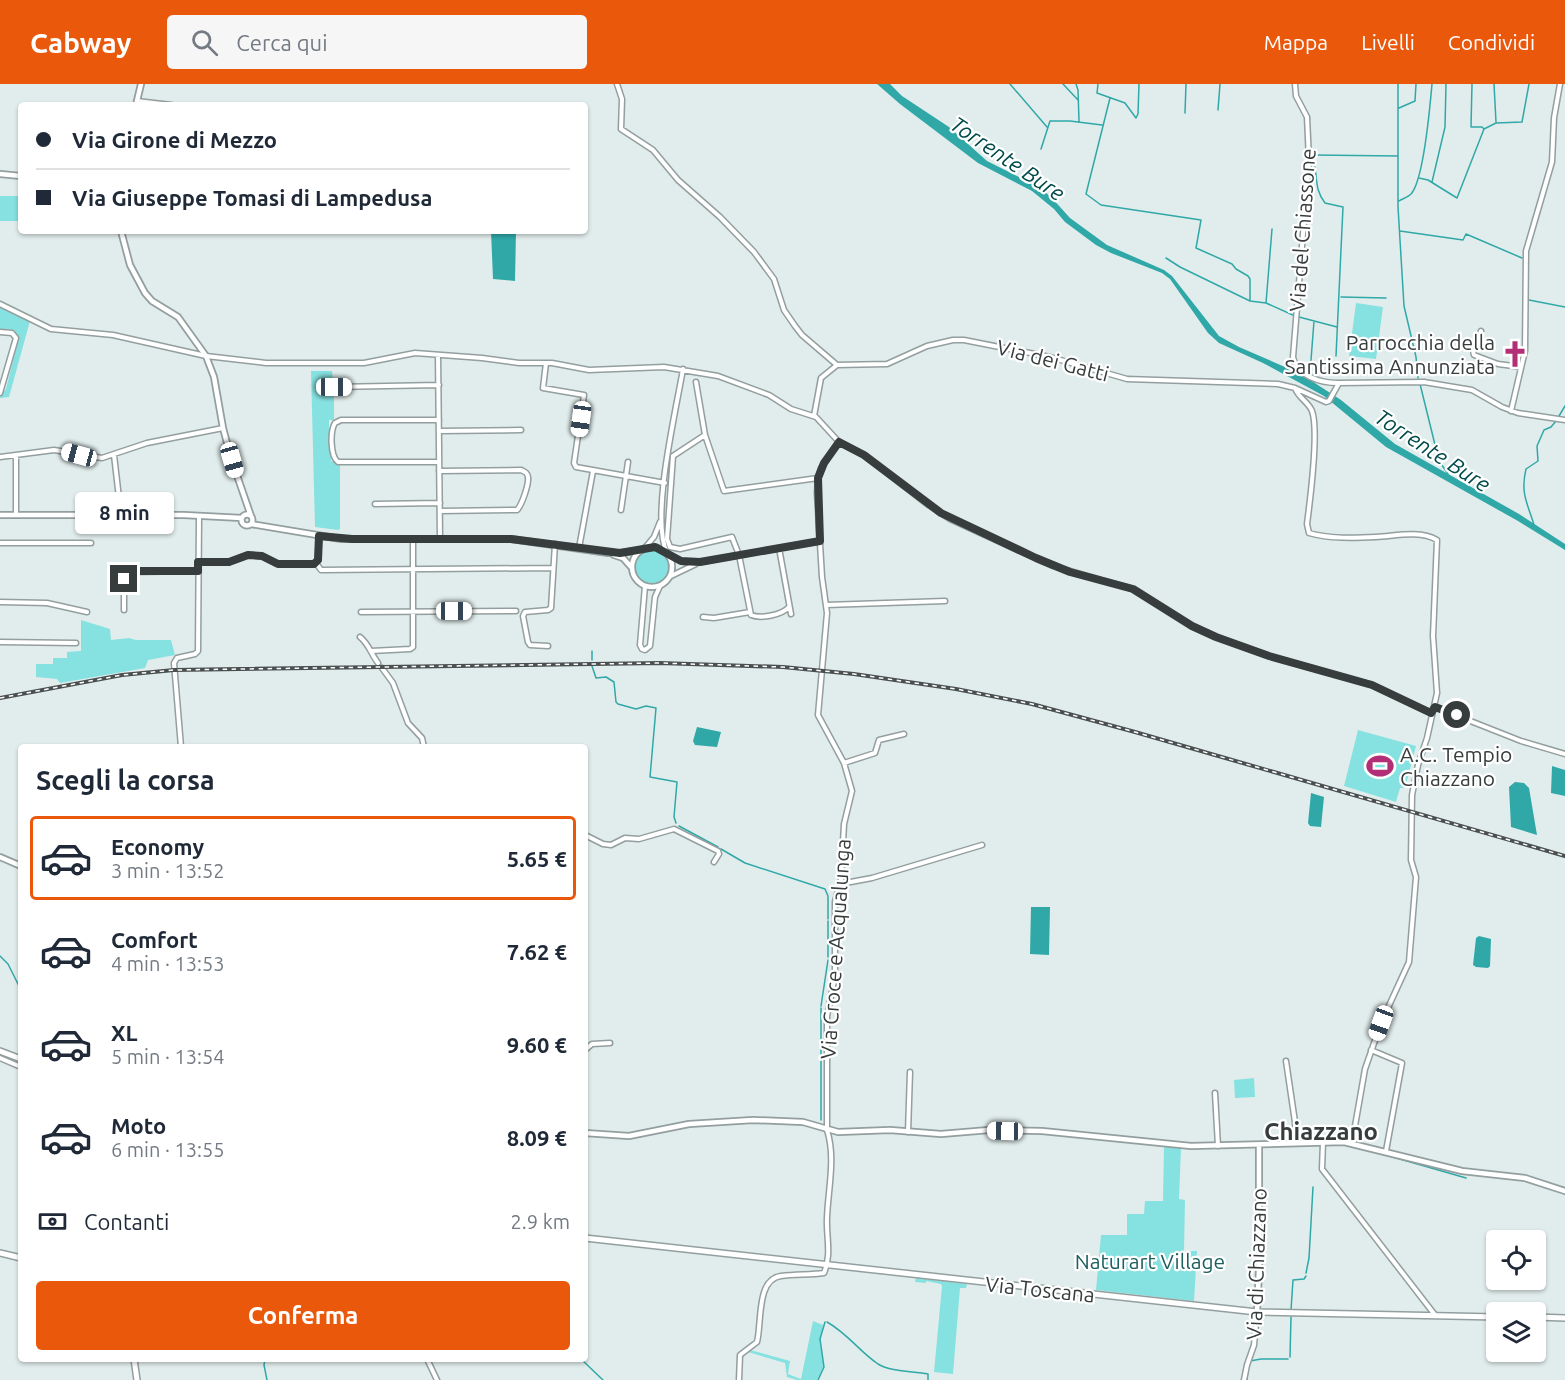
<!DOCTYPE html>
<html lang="it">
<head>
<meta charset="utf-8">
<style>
	body { margin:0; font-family:Ubuntu,sans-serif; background:#f6f6f7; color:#1f2937; height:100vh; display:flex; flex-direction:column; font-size:22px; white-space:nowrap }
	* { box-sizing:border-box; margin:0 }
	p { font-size:20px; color:#747a83 }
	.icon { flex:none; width:33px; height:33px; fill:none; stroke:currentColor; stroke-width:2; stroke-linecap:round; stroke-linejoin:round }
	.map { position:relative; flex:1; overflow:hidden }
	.panel { position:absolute; left:18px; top:660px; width:570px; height:618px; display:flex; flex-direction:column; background:#fff; border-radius:6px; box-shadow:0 2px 4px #0004 }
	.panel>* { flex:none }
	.guide { position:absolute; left:18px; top:18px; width:570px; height:132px; border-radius:6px; box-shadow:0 2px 4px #0004; display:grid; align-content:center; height:132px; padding:0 18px; background:#fff }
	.buttons { position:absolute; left:1486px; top:1146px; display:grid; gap:12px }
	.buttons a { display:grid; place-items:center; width:60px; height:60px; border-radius:6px; background:#fff; box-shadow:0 2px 4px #0004; font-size:30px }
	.end { position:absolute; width:27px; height:27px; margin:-14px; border:8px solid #373c3c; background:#fff; box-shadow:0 0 0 3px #fff }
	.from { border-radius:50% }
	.bubble { position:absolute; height:42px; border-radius:6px; background:#fff; box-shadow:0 2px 4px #0004; font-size:20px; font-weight:700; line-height:42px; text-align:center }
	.car { position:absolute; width:18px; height:36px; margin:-18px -9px; border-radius:8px; box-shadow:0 0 4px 2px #0007; background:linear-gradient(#fff 24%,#345 0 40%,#fff 0 76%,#345 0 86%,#fff 0) }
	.guide b { display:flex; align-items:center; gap:21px; height:57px; font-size:22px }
	.guide b+b { border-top:2px solid #e0e1e3 }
	.guide i { width:15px; height:15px; background:#1f2937 }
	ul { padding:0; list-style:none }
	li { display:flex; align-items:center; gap:18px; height:84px; margin:0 12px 9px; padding:0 6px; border:3px solid transparent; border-radius:6px }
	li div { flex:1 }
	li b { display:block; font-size:22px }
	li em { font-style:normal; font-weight:700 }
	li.active { border-color:#ea580c }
	li>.icon { width:54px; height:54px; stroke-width:1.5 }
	h2 { padding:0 18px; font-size:27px; line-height:72px }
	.pay { display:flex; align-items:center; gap:15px; height:66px; padding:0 18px; font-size:22px }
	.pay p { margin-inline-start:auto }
	.primary-button { display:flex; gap:12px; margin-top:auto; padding:12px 18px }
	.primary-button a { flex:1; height:69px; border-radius:6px; background:#ea580c; color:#fff; font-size:24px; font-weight:700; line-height:69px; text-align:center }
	header { display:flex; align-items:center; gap:36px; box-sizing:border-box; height:84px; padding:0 30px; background:#ea580c; color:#fff }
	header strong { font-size:28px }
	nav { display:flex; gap:33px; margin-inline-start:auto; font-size:21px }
	.search { width:420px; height:54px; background:#f6f6f7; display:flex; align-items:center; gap:15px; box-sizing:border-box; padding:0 21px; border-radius:6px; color:#747a83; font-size:22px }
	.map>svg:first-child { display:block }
</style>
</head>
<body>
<header>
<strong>Cabway</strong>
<div class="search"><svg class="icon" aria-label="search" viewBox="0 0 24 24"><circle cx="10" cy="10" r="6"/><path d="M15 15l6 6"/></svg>Cerca qui</div>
<nav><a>Mappa</a><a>Livelli</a><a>Condividi</a></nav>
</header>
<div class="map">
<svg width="1565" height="1296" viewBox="0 0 1565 1296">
	<rect width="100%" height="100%" fill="#e1edec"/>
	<path fill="#86e1e1" d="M0 112H21V137H0Z
		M1356 219 1383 223 1376 275 1349 272Z
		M0 222 30 237 9 313 0 314V312L6 305 19 253 14 246 0 245Z
		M311 287H332L333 297 328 303 334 308V336H329V345H331V377L340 381V445L338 446 315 443Z
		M635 483a17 17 0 1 1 34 0a17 17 0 1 1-34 0Z
		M81 536 110 545 111 556 129 554 136 556H171L175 571 148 576 145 584 60 599 57 595 36 593V580H53V574H67V568L81 567Z
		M1358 646 1416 662 1405 704H1400L1396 718 1344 702Z
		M1254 994 1255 1013 1235 1014 1234 996Z
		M1164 1062 1181 1064 1179 1115 1185 1116 1184 1167H1197L1194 1217 1096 1206 1101 1151H1127V1130H1144L1145 1117H1163Z
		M916 1194 967 1200 966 1204H960L953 1290 934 1288 942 1202 941 1200 926 1197V1199L915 1198Z
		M813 1237 823 1241 820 1258 824 1282 817 1296H797L787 1293 785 1279 748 1268 742 1273 740 1296 742 1274 750 1266 790 1277 788 1290 801 1295Z"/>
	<path fill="#30a8a8" d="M877 0H890L902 12 949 43 987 77 1039 103 1051 113 1070 134 1107 161 1164 186 1172 192 1219 252 1239 263 1301 290 1341 316 1395 360 1519 430 1565 460V466L1518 437 1386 363 1324 312 1263 279 1219 259 1208 249 1170 195 1162 189 1111 169 1096 161 1065 138 1054 125 1032 107 978 79 900 20Z
		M491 147H516L515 197 493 195Z
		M697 643 721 648 717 663 695 661 693 657Z
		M1552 682 1565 686V712L1551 709Z
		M1515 698 1524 699 1529 704 1537 751 1511 743 1509 703Z
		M1311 709 1324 713 1321 743 1310 742 1308 739Z
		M1031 823H1050L1049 871 1030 870Z
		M1479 852 1491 855 1490 882 1488 884 1476 883 1473 881 1476 854Z"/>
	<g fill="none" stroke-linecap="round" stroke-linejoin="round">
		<path stroke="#30a8a8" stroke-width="1.5" d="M1010 0 1047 43
			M1063 0 1078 16
			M1076 0 1078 6 1079 37
			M1098 0 1097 9 1125 19 1136 34 1138 30 1139 0
			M1398 0V123L1404 222 1416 273 1418 294
			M1472 0 1471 43H1482L1484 45
			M1494 0 1496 38
			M1110 14 1086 110 1101 121 1201 136 1196 164 1232 180 1236 185 1248 192 1250 195V216
			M1399 24 1415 17 1416 0
			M1218 26 1220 0
			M1185 29 1186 0
			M1041 65 1050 37H1070L1102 41
			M1313 71 1398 72
			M1315 83C1317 97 1316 108 1325 119L1343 123 1336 272
			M1419 94 1428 96 1457 114 1484 45 1496 39 1522 38 1529 0
			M1432 98 1445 43 1446 0
			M1399 117C1402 115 1408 113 1411 110 1424 96 1430 22 1432 0
			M1400 147 1463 156 1466 150 1522 174
			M1166 174 1180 183 1250 217 1266 219 1295 232
			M1341 213 1386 214
			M1529 216 1565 223
			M1266 219 1272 145
			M1299 233 1337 243
			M1310 289 1314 237
			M1420 300 1439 377 1448 390
			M1559 332 1565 322
			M1534 441C1528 420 1520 410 1526 385L1538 377 1537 362 1544 346 1551 343 1556 337
			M592 567V576
			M592 582 596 594 606 593 614 598 616 618 618 620 636 625 646 622 656 624 650 693 677 698 674 733 676 739
			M679 742 718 763
			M721 765 745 779 825 805 828 812V835
			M0 872 8 880 21 906
			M828 873V837
			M821 922 828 876
			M821 924V1036
			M1379 1069 1466 1094
			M1306 1189 1309 1174 1313 1103
			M1291 1226 1293 1196 1304 1195 1306 1192
			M827 1238C847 1249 860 1268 878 1280 891 1288 912 1287 928 1290V1296
			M1290 1273 1291 1233
			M265 1275 264 1281 267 1296
			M581 1275 603 1296
			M1250 1277 1261 1275H1288
			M818 1296 824 1283 820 1255 825 1238
			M1247 1296 1248 1284"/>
		<defs>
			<path id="street" d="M617 0 622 15 621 45 653 66 678 96 720 133 754 168 774 195 784 226 795 242 802 251 837 281
				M1295 0 1296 12 1307 33 1309 76 1293 273C1296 292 1321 299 1338 299
				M137 17 171 21
				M0 220 51 245 113 251 206 272 266 279H364L415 269 482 274 519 279H552L589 286 664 283 718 292 769 311 791 325 816 333 839 358 864 371 927 420 950 435 1053 482 1133 505 1192 542 1216 553 1269 572 1372 601 1431 629
				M1481 247 1473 267 1474 271 1498 280 1521 283
				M0 248 12 249 16 254 0 309
				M438 271 440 455
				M546 279 543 304 584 311 574 379 576 383 665 399
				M696 298 705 351 724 407 818 394
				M334 303 439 301
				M1295 304C1298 314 1308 317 1312 327 1319 346 1310 417 1307 440L1309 449C1329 455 1355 454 1376 453 1396 452 1419 446 1437 456L1433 552 1437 609 1427 654 1418 681 1412 711 1411 776 1416 793 1409 878 1381 939 1365 985 1352 1059
				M1511 327 1525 267 1526 167 1552 78 1554 34 1560 0
				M814 332 821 294 837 281 887 280 927 262 953 256H964L1050 273 1127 295 1278 300 1295 304 1326 318 1329 317 1339 299 1424 298 1472 306 1502 323 1518 329 1565 336
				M439 336H341L335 339C330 347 330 372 338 378H439
				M439 347 521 346
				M114 371 121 431
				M673 372 667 455 670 463 680 465 732 453 739 471 751 531C761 535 782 531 789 523
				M673 372 705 351
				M0 373 54 366 102 374 147 359 223 344
				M439 387 521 386C525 388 527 388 528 393 529 400 522 421 517 426L440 427
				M375 420 440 419
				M621 426 628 378
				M16 431V371
				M0 459H91
				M579 464 593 387
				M779 464 791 530
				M644 465 654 453 660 438
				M667 469C650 434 676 327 683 285
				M669 472 684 478H700L820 457
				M198 478H229L247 471 262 472 278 480H314L318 476 319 452
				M316 479 321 486 553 484
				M671 492 696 480
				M645 502 640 561 642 565 645 566 650 562 655 513 660 502
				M0 518 47 519 87 528
				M826 521 945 517
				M124 526V495L129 488 198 487
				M361 528 516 527
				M703 533 714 534 750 528
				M360 553C369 560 371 570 378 579
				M0 558 76 559
				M548 562 530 561 528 558 523 532 525 528 548 526 551 524 555 460
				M371 567 410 565 413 563V455
				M382 584 393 599 408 639 422 654 424 663
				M1435 623 1521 657 1565 670
				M181 663 174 579 177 574 195 570 198 567 199 432
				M844 679 875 669 879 656 904 650
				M585 751 603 760 611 761 625 754 639 755 674 745 718 767 719 770 714 778
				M840 800 872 794 982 761
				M585 966 592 960 610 959
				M1371 966 1402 979 1386 1067
				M0 974 21 983
				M1286 977 1295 1038 1296 1059
				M1215 1009 1218 1062
				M908 1048 910 988
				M1323 1058 1322 1085 1435 1231
				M427 1275 437 1296
				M739 1296 740 1271 757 1258C762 1239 756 1195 781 1192 796 1190 810 1191 824 1189 832 1170 826 1153 827 1134 828 1105 836 1074 827 1046V932L835 892V818L841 795 844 740 852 707 844 679 818 631 827 529 822 493 817 409 818 394 821 384 839 358
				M1244 1296 1247 1281 1254 1261 1257 1228"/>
			<path id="secondary" d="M136 21 141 0
				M0 90 21 92
				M121 147 130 181 145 209 152 217 178 233 206 272 214 293 223 344 231 374 251 432
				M241.5 436a5.5 5.5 0 1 1 11 0a5.5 5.5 0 1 1-11 0Z
				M0 431H184L242 434
				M251 440 341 455H511L608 469H620L642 466
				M632 483a20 20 0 1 1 40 0a20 20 0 1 1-40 0Z
				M614 471 623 474 632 484
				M0 773 21 782
				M585 1049 629 1052 689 1040 753 1036 803 1038 838 1048 890 1046 941 1050 989 1046 1042 1047 1191 1062 1344 1058 1462 1087 1525 1094 1565 1107
				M1257 1228 1259 1186V1062"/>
			<path id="primary" d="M0 967 21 975
				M585 1154 1257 1228 1497 1233
				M0 1169 21 1174
				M1536 1233 1565 1234
				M134 1275 137 1296"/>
		</defs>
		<use href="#street" stroke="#939f9e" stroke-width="7"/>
		<use href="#secondary" stroke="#939f9e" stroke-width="8"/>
		<use href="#primary" stroke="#939f9e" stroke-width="8"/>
		<use href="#street" stroke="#fff" stroke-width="4"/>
		<use href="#secondary" stroke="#fff" stroke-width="4.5"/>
		<use href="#primary" stroke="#fff" stroke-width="5"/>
		<defs>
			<path id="rail" d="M0 614 122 591 174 586 660 579 783 583 854 590 956 605 1032 620 1135 648 1565 772"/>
		</defs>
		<use href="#rail" stroke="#4a4f4f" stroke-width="4"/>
		<use href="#rail" stroke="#fff" stroke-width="1.5" stroke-dasharray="4.5" stroke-linecap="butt"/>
	</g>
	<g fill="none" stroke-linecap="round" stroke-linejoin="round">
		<path stroke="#373c3c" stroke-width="8" d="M124 495 128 489 133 487H198V478H229L248 471 262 472 278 480H314L318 476 319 452 352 455H511L620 469 655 463 681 477 700 478 820 457 818 394 824 379 839 358 864 371 941 429 1036 474 1070 488 1133 505 1192 542 1216 553 1269 572 1372 601 1431 629 1435 623 1457 631"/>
	</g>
	<defs>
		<symbol id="church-bare" viewBox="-9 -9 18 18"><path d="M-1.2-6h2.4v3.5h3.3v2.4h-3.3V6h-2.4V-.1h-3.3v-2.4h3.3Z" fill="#b22e76" stroke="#fff" stroke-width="2.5" paint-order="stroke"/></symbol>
		<symbol id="stadium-bare" viewBox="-9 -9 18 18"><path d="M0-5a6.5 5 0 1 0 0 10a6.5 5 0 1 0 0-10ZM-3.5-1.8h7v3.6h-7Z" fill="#b22e76" stroke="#fff" stroke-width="2.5" paint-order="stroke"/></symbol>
	</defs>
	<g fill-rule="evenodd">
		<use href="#church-bare" x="1496" y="251" width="38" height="38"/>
		<use href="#stadium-bare" x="1361" y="663" width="38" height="38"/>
	</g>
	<g text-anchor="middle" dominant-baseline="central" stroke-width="4.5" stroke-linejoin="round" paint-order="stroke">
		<g font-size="21" fill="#373c3c" stroke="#fff">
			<text transform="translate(1302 146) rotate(-86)">Via del Chiassone</text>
			<text transform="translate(1053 276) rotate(14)">Via dei Gatti</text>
			<text transform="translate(835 865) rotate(-86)">Via Croce e Acqualunga</text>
			<text transform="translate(1256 1180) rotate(-88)">Via di Chiazzano</text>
			<text transform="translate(1040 1205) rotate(6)">Via Toscana</text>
		</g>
		<g font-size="21" fill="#373c3c" stroke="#fff" text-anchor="end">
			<text x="1495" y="258">Parrocchia della<tspan x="1495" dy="24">Santissima Annunziata</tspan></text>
			<text x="1400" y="670" text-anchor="start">A.C. Tempio<tspan x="1400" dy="24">Chiazzano</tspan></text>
		</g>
		<g font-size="21" fill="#1f5e5e" stroke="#fff">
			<text x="1150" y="1177">Naturart Village</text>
		</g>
		<g font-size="22" font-style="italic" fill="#014a4a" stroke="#fff">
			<text transform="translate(1008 74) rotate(34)">Torrente Bure</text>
			<text transform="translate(1433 366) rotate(33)">Torrente Bure</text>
		</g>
		<g font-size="24" font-weight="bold" fill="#373c3c" stroke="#fff">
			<text x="1321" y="1047">Chiazzano</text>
		</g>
	</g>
</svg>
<div class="buttons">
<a><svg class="icon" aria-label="locate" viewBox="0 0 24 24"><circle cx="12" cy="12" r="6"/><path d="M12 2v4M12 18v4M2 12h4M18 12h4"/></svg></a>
<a><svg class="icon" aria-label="layers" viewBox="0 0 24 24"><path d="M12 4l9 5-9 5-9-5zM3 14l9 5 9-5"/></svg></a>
</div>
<i class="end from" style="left:1457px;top:631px"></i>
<i class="end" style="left:124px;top:495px"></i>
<div class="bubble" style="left:75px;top:408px;width:99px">8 min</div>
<i class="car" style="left:334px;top:303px;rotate:90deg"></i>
<i class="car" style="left:581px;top:335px;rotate:188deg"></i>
<i class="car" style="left:79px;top:371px;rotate:285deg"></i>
<i class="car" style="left:232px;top:376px;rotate:164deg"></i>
<i class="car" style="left:454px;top:527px;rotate:90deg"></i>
<i class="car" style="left:1381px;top:939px;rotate:200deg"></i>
<i class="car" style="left:1005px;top:1047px;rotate:271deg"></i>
<div class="guide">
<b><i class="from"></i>Via Girone di Mezzo</b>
<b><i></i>Via Giuseppe Tomasi di Lampedusa</b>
</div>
<section class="panel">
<h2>Scegli la corsa</h2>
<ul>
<li class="active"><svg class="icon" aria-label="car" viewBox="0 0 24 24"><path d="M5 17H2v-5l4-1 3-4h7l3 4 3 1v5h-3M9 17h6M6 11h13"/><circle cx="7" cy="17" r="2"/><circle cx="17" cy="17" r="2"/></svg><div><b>Economy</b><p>3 min · 13:52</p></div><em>5.65 €</em></li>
<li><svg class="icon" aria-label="car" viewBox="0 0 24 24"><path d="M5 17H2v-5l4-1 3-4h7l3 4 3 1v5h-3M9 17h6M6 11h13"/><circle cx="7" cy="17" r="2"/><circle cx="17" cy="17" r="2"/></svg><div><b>Comfort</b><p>4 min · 13:53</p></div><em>7.62 €</em></li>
<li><svg class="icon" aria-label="car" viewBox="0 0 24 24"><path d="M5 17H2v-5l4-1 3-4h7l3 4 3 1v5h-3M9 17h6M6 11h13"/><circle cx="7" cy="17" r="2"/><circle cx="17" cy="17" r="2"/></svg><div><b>XL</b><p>5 min · 13:54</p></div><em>9.60 €</em></li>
<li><svg class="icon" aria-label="car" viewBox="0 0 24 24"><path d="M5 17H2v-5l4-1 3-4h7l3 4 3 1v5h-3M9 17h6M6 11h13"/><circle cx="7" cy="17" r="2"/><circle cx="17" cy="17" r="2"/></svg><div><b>Moto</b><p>6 min · 13:55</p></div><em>8.09 €</em></li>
</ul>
<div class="pay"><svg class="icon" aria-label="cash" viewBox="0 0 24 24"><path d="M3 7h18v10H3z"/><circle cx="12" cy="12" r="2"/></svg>Contanti<p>2.9 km</p></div>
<div class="primary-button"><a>Conferma</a></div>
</section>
</div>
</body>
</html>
